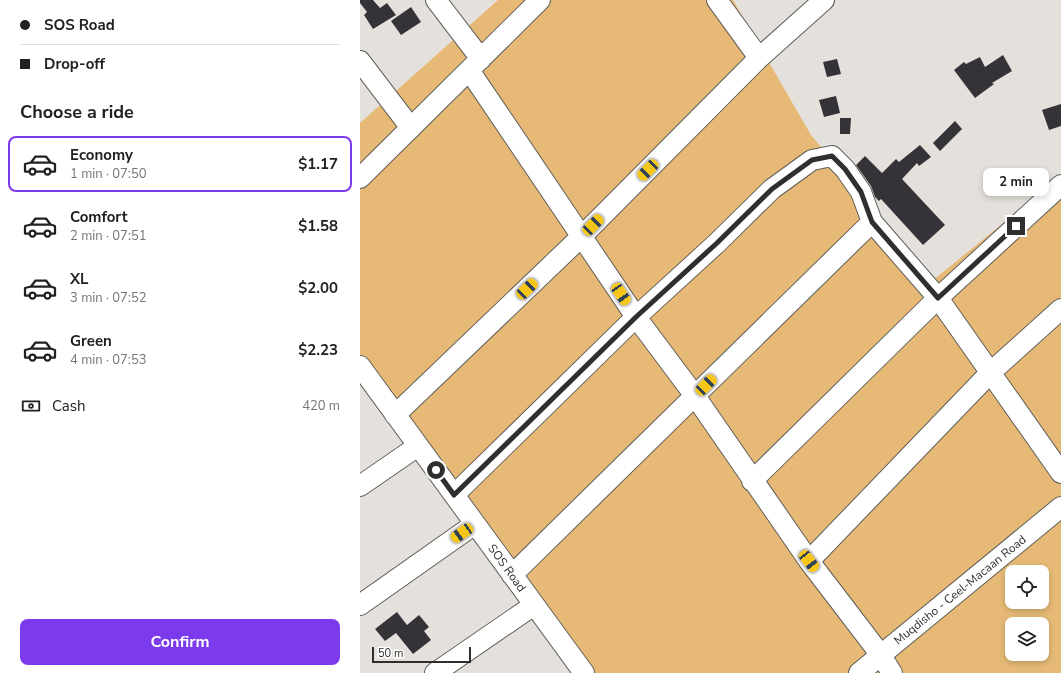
<!DOCTYPE html>
<html lang="en">
<head>
<meta charset="utf-8">
<style>
	body { margin:0; font-family:"Nunito Sans",sans-serif; background:#f6f6f6; color:#202124; height:100vh; display:flex; flex-direction:column; font-size:15px; white-space:nowrap }
	* { box-sizing:border-box; margin:0 }
	p { font-size:13px; color:#757577 }
	.icon { flex:none; width:22px; height:22px; fill:none; stroke:currentColor; stroke-width:2; stroke-linecap:round; stroke-linejoin:round }
	.map { position:relative; flex:1; overflow:hidden }
	.side { display:flex; flex-direction:column; background:#fff; width:360px }
	.side>* { flex:none }
	.banner { display:grid; align-content:center; height:88px; padding:0 20px; background:#fff }
	.tools { position:absolute; left:645px; top:565px; display:grid; gap:8px }
	.tools a { display:grid; place-items:center; width:44px; height:44px; border-radius:8px; background:#fff; box-shadow:0 2px 6px #0003; font-size:20px }
	.scale { position:absolute; left:12px; bottom:10px; width:99px; box-sizing:border-box; padding-left:4px; border:2px solid #302f2d; border-top:0; font-size:11px; line-height:14px; white-space:nowrap; color:#302f2d; -webkit-text-stroke:3px #fff; paint-order:stroke }
	.end { position:absolute; width:18px; height:18px; margin:-9px; border:5px solid #302f2d; background:#fff; box-shadow:0 0 0 2px #fff }
	.from { border-radius:50% }
	.bubble { position:absolute; height:28px; border-radius:8px; background:#fff; box-shadow:0 2px 6px #0003; font-size:13px; font-weight:700; line-height:28px; text-align:center }
	.car { position:absolute; width:12px; height:24px; margin:-12px -6px; border-radius:5px; box-shadow:0 0 3px 1px #0007; background:linear-gradient(#f5c518 24%,#345 0 40%,#f5c518 0 76%,#345 0 86%,#f5c518 0) }
	.banner b { display:flex; align-items:center; gap:14px; height:38px; font-size:15px }
	.banner b+b { border-top:1px solid #e0e0e0 }
	.banner i { width:10px; height:10px; background:#202124 }
	ul { padding:0; list-style:none }
	li { display:flex; align-items:center; gap:12px; height:56px; margin:0 8px 6px; padding:0 12px; border:2px solid transparent; border-radius:8px }
	li div { flex:1 }
	li b { display:block; font-size:15px }
	li em { font-style:normal; font-weight:700 }
	li.current { border-color:#7c3aed }
	li>.icon { width:36px; height:36px; stroke-width:1.5 }
	h2 { padding:0 20px; font-size:18px; line-height:48px }
	.pay { display:flex; align-items:center; gap:10px; height:44px; padding:0 20px; font-size:15px }
	.pay p { margin-inline-start:auto }
	.cta { display:flex; gap:8px; margin-top:auto; padding:8px 20px }
	.cta a { flex:1; height:46px; border-radius:8px; background:#7c3aed; color:#fff; font-size:16px; font-weight:700; line-height:46px; text-align:center }
	main { display:flex; flex:1; min-height:0 }
	.map>svg:first-child { display:block }
</style>
</head>
<body>
<main>
<section class="side">
<div class="banner">
<b><i class="from"></i>SOS Road</b>
<b><i></i>Drop-off</b>
</div>
<h2>Choose a ride</h2>
<ul>
<li class="current"><svg class="icon" aria-label="car" viewBox="0 0 24 24"><path d="M5 17H2v-5l4-1 3-4h7l3 4 3 1v5h-3M9 17h6M6 11h13"/><circle cx="7" cy="17" r="2"/><circle cx="17" cy="17" r="2"/></svg><div><b>Economy</b><p>1 min · 07:50</p></div><em>$1.17</em></li>
<li><svg class="icon" aria-label="car" viewBox="0 0 24 24"><path d="M5 17H2v-5l4-1 3-4h7l3 4 3 1v5h-3M9 17h6M6 11h13"/><circle cx="7" cy="17" r="2"/><circle cx="17" cy="17" r="2"/></svg><div><b>Comfort</b><p>2 min · 07:51</p></div><em>$1.58</em></li>
<li><svg class="icon" aria-label="car" viewBox="0 0 24 24"><path d="M5 17H2v-5l4-1 3-4h7l3 4 3 1v5h-3M9 17h6M6 11h13"/><circle cx="7" cy="17" r="2"/><circle cx="17" cy="17" r="2"/></svg><div><b>XL</b><p>3 min · 07:52</p></div><em>$2.00</em></li>
<li><svg class="icon" aria-label="car" viewBox="0 0 24 24"><path d="M5 17H2v-5l4-1 3-4h7l3 4 3 1v5h-3M9 17h6M6 11h13"/><circle cx="7" cy="17" r="2"/><circle cx="17" cy="17" r="2"/></svg><div><b>Green</b><p>4 min · 07:53</p></div><em>$2.23</em></li>
</ul>
<div class="pay"><svg class="icon" aria-label="cash" viewBox="0 0 24 24"><path d="M3 7h18v10H3z"/><circle cx="12" cy="12" r="2"/></svg>Cash<p>420 m</p></div>
<div class="cta"><a>Confirm</a></div>
</section>
<div class="map">
<svg width="701" height="673" viewBox="0 0 701 673">
	<rect width="100%" height="100%" fill="#e4e0db"/>
	<path fill="#e6ba76" fill-rule="evenodd" d="M138 0H373L451 135 572 281 701 176V673H215L0 370V123ZM652 572H682V602H652ZM652 624H682V654H652Z"/>
	<path fill="#353338" d="M0 0H13L20 8 27 3 36 15 13 29 4 15 7 12 0 3Z
		M51 7 61 22 41 35 31 21Z
		M643 55 652 71 632 83 634 84 615 98 594 70 604 62 606 64 620 57 625 67Z
		M477 59 481 74 467 77 463 62Z
		M476 96 480 113 464 117 459 100Z
		M701 104V126L689 130 682 110Z
		M480 118H491L490 134H480Z
		M595 121 602 129 580 151 573 143Z
		M560 145 571 157 559 166 557 163 542 179 585 225 563 245 521 199 519 201 515 197 511 186 496 165 505 156 522 173 536 159 539 162Z
		M37 612 47 625 59 615 69 627 64 631 71 640 53 654 36 633 25 641 15 629Z"/>
	<g fill="none" stroke-linecap="round" stroke-linejoin="round">
		<defs>
			<path id="minor" d="M76 0 121 59
				M357 0 399 58
				M0 61 51 128
				M109 70 276 317 335 396 449 561 520 654 532 673
				M0 178 180 0
				M0 366 224 673
				M35 415 222 236 399 58 464 0
				M392 481 578 298 701 185
				M0 486 58 446
				M94 495 276 317 357 243 412 189 452 160 472 156 485 169 501 192 512 222 578 298 701 473
				M449 561 631 372 701 309
				M152 575 512 222
				M0 605 115 524
				M75 673 174 605
				M499 673 701 507"/>
		</defs>
		<use href="#minor" stroke="#615e59" stroke-width="22"/>
		<use href="#minor" stroke="#fff" stroke-width="20"/>
	</g>
	<g fill="none" stroke-linecap="round" stroke-linejoin="round">
		<path stroke="#302f2d" stroke-width="5" d="M76 470 94 495 276 317 357 243 412 189 452 160 472 156 485 169 501 192 512 222 578 298 656 226"/>
	</g>
	<g text-anchor="middle" dominant-baseline="central" stroke-width="4" stroke-linejoin="round" paint-order="stroke">
		<g font-size="12" fill="#302f2d" stroke="#fff">
			<text transform="translate(147 568) rotate(54)">SOS Road</text>
			<text transform="translate(600 590) rotate(-39)">Muqdisho - Ceel-Macaan Road</text>
		</g>
	</g>
</svg>
<div class="tools">
<a><svg class="icon" aria-label="locate" viewBox="0 0 24 24"><circle cx="12" cy="12" r="6"/><path d="M12 2v4M12 18v4M2 12h4M18 12h4"/></svg></a>
<a><svg class="icon" aria-label="layers" viewBox="0 0 24 24"><path d="M12 4l9 5-9 5-9-5zM3 14l9 5 9-5"/></svg></a>
</div>
<div class="scale">50 m</div>
<i class="end from" style="left:76px;top:470px"></i>
<i class="end" style="left:656px;top:226px"></i>
<div class="bubble" style="left:623px;top:168px;width:66px">2 min</div>
<i class="car" style="left:288px;top:170px;rotate:225deg"></i>
<i class="car" style="left:233px;top:225px;rotate:45deg"></i>
<i class="car" style="left:167px;top:289px;rotate:46deg"></i>
<i class="car" style="left:261px;top:294px;rotate:146deg"></i>
<i class="car" style="left:346px;top:385px;rotate:45deg"></i>
<i class="car" style="left:102px;top:533px;rotate:235deg"></i>
<i class="car" style="left:449px;top:561px;rotate:142deg"></i>
</div>
</main>
</body>
</html>
